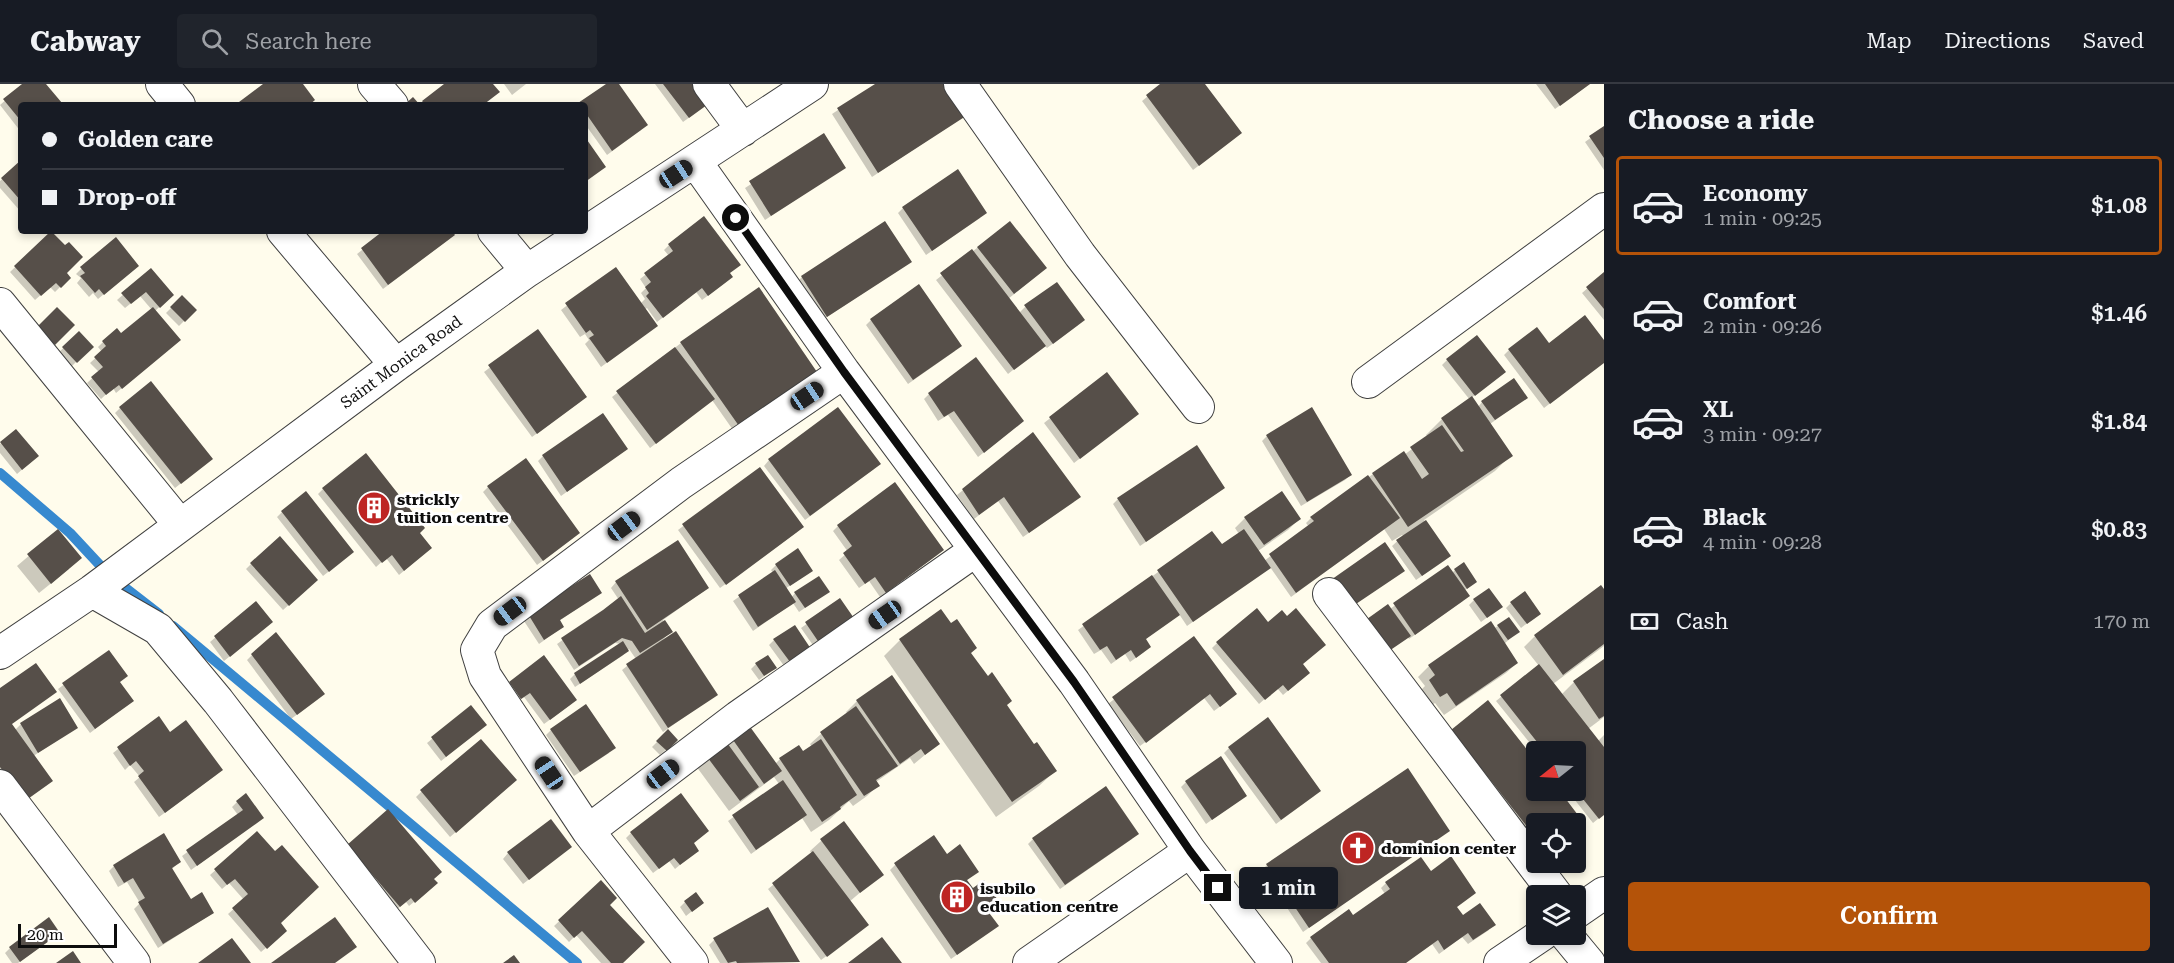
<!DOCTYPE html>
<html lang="en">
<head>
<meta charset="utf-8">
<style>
	body { margin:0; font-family:"Roboto Serif",serif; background:#20242c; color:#f1f3f6; height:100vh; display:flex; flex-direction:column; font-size:22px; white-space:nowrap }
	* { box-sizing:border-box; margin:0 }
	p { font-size:20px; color:#9ea1a6 }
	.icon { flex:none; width:33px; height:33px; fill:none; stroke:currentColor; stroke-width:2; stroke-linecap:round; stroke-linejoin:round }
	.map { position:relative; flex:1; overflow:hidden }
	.drawer { display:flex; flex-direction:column; background:#171b24; width:570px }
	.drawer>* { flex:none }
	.banner { position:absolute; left:18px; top:18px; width:570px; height:132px; border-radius:6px; box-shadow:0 3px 9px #0003; display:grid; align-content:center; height:132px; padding:0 24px; background:#171b24 }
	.needle { width:39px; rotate:252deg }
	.controls { position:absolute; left:1526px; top:657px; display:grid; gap:12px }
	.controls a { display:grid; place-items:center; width:60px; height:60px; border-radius:6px; background:#171b24; box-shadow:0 3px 9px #0003; font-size:30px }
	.scale { position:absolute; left:18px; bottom:15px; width:99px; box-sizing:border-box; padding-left:6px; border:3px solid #0d0d0d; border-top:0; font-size:16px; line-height:21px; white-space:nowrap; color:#0d0d0d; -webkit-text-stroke:4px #fff; paint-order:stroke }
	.end { position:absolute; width:27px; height:27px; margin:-14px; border:8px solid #0d0d0d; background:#fff; box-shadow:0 0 0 3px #fff }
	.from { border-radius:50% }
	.bubble { position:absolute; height:42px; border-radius:6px; background:#171b24; box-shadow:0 3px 9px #0003; font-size:20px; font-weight:600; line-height:42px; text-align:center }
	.car { position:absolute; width:18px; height:36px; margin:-18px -9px; border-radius:8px; box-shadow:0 0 4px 2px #0007; background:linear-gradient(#222 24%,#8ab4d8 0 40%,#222 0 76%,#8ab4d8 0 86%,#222 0) }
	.banner b { display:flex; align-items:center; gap:21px; height:57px; font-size:22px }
	.banner b+b { border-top:2px solid #363941 }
	.banner i { width:15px; height:15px; background:#f1f3f6 }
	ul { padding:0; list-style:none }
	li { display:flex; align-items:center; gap:18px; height:99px; margin:0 12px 9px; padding:0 12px; border:3px solid transparent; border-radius:6px }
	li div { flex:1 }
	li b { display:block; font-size:22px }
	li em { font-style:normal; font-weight:600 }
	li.on { border-color:#b45309 }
	li>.icon { width:54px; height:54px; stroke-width:1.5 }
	h2 { padding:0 24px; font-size:27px; line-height:72px }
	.pay { display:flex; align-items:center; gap:15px; height:66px; padding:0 24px; font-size:22px }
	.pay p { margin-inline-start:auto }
	.action { display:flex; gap:12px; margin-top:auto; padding:12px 24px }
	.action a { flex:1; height:69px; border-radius:6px; background:#b45309; color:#fff; font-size:24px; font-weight:600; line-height:69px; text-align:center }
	header { display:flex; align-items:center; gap:36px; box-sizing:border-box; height:84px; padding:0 30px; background:#171b24; border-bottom:2px solid #363941 }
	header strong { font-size:28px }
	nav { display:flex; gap:33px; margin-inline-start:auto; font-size:21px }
	.search { width:420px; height:54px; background:#20242c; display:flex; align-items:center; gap:15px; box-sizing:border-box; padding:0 21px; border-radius:6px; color:#9ea1a6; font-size:22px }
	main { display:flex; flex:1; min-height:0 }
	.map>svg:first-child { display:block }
</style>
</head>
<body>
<header>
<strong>Cabway</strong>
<div class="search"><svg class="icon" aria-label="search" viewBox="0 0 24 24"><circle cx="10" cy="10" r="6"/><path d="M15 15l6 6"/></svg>Search here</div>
<nav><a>Map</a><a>Directions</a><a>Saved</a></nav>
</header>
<main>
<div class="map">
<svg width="1604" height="879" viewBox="0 0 1604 879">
	<rect width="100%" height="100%" fill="#fffcec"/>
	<path fill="#0003" d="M24 0H44L58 21H21V48L0 21Z
		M504 0H526L512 11Z
		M608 0H617L641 46 607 71 585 40V21H579Z
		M655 0H696L704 23 683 38Z
		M877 0H944L964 32 872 93 832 30Z
		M1163 0H1203L1235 54 1193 86 1142 17Z
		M1536 0H1590L1555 25Z
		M1604 44V86L1585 58Z
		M824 52 844 84 765 136 745 104Z
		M21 78V128L0 104V97Z
		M903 124 980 134 926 171 898 129Z
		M1009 139 1040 189 1008 215 1019 229 1025 223 1078 241 1047 264 1044 261 1008 290 936 196Z
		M386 147H451L448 156 383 205 357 170Z
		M51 149 64 199 55 208 50 203 35 216 10 188Z
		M669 161 728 190 726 198 702 216 696 208 657 238 647 224 644 226 656 242 601 283 585 260 589 256 585 250 580 253 561 226 615 185 640 220 645 215 641 209 646 204 640 195 669 172 664 166Z
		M910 178 821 237 797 198 802 193Z
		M81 185 132 187 98 215 93 209 89 213 77 199 81 194 76 190Z
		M151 186 167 216 155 227 174 261 116 309 113 304 101 315 87 299 99 288 90 279 102 268 98 263 103 258 121 251 152 226 140 212 125 224 117 216Z
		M1604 190V236L1582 209Z
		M182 213 195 226 179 242 166 229Z
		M871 236 955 267 908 300 866 241Z
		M538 247 580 318 532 353 484 288Z
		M79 249 91 263 71 283 58 269Z
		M681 259 815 288 733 346 712 316 650 364 612 313Z
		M1604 259V278L1544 324 1504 271 1509 266 1548 261Z
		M1447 276 1499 292 1471 314 1478 323 1482 318 1526 314 1490 340 1511 371 1495 387 1424 436 1449 472 1444 477 1416 496 1392 462 1403 452 1402 451 1392 457 1384 445 1291 513 1270 483 1187 542 1179 530 1144 556V568L1130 578 1125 570 1111 580 1101 566 1094 570 1078 546 1212 449 1221 462 1239 450 1235 444 1245 434 1299 435 1288 446 1258 467 1264 477 1309 443 1306 439 1311 434 1373 390 1404 371 1428 353 1426 351 1442 335 1470 316 1442 281Z
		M1106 290 1132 334 1074 379 1044 339Z
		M929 310 1017 342 978 373 948 331 938 337 924 315Z
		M120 324 206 380 175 404 115 329Z
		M16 347 32 377 17 390 0 369V360Z
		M1032 350 1074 418 1023 453 998 417 974 435 957 411Z
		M1267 352 1350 391 1345 396 1301 422 1262 357Z
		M627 365 561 412 538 377 543 372Z
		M769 376 874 385 805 436 764 382Z
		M759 385 797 448 720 504 678 446Z
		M488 403 573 454 537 481 483 408Z
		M1224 404 1140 462 1113 420 1118 415Z
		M323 405 418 449 425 469 399 491 386 474 376 483 318 410Z
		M282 428 347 473 323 492 277 433Z
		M838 442 937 471 880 513 869 497 859 504 839 476 848 468 833 447Z
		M58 447 69 485 39 509 17 482Z
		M251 480 311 501 283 526 246 485Z
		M776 481 811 487 785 505 791 514 795 509 828 508 799 528 793 519 753 547 733 517 773 489 771 486Z
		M1448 483 1452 489 1455 486 1475 498 1464 507 1463 517 1409 555 1390 525Z
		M616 498 708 504 663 536 671 547 662 557 716 611 663 648 622 586 636 575 629 565 622 572 575 603 570 595 575 590 621 560 615 559 574 586 557 560 619 516 611 504Z
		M1604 508V562L1553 600 1561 611 1574 598 1604 577V633L1588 645 1598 657 1604 651V730L1593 739 1567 706H1575V668H1537L1496 617 1539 582 1524 563 1535 552Z
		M600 509 559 537 557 547 539 560 524 537 529 531Z
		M840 516 817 567 801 544Z
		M1474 516 1501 523 1481 538 1469 521Z
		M256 519 266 543 224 577 210 558Z
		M1511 519 1539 530 1521 544 1506 524Z
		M941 528 1033 662 1055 687 1039 702 996 733 884 572 900 556Z
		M1498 542 1518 548 1504 560 1517 579 1506 589 1444 631 1435 619 1429 623 1419 608 1425 602 1418 593 1429 582Z
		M1193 554 1230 615 1214 627 1204 614 1140 662 1108 620Z
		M774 556 806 572 787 586 769 561Z
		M1217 559 1301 580 1303 594 1283 611 1277 604 1259 620 1212 564Z
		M108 568 119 599 132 617 90 649 58 605Z
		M252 571 318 615 291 635 247 576Z
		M756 580 775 584 759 596 751 585Z
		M510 599 570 621 544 640 524 613 516 619 505 604Z
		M0 606 11 641 15 646 21 640 76 644 0 694Z
		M857 617 938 660 914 680 910 674 876 698 878 701 867 712 853 722 849 717 829 736 811 748 802 734 751 770 728 737 779 700 774 693 729 727 696 682 732 654 775 680 780 675 803 669 812 663 810 660 821 650 848 630 846 628Z
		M471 623 480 646 441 677 427 659Z
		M158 634 170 650 216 691 159 733 134 698 140 693 130 681 125 686 113 669Z
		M551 646 609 669 574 692 546 651Z
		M668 647 676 656 660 671 652 663Z
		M1447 652 1536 679V706L1582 738 1575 745V740H1536V765Z
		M1229 664 1314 712 1276 740 1224 669Z
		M1186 698 1245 712 1206 740 1181 703Z
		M510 701 450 753 416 713 421 708Z
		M237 718 262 734 191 786 182 772 238 731 232 723Z
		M844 740 882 790 849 818 862 846 821 876 768 805 812 770 810 767 821 757Z
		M1448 747 1303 848 1262 786 1267 781Z
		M257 749 280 852 261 868 228 830 244 816 229 799 222 805 210 791Z
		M631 749 692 759V771L675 785 669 777 653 789 626 754Z
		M1033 755H1132L1060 805 1028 760Z
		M343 767 432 795 431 804 409 822 406 818 395 827Z
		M565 767 523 800 503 775 508 769Z
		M947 772 977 788 966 797 972 806 1000 822 989 831 997 842 951 875 890 786 895 781Z
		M179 778 171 786 190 817 213 829 158 864 134 825 140 819 127 798 118 803 109 787 114 782Z
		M1431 789 1463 833 1489 846 1468 860 1462 853 1439 870 1432 860 1405 879H1321L1306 859 1311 854 1352 833 1385 810 1381 804 1386 799Z
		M601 798 608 821 621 879H601L576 851 569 858 554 842Z
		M685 818 702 819 686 832 680 823Z
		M53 854 18 879H12L5 869 10 864Z
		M714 856 798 878 720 879 709 861Z"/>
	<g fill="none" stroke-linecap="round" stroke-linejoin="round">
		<path stroke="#3789cf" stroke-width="10" d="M0 389 70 449 110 492 159 530
			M173 542 577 879"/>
	</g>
	<path fill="#564f49" d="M22 0H46L62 19 60 21H21V37L3 15Z
		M263 0H303L315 16 309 21H235Z
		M444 0H493L500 8 483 21H425L422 17Z
		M606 0H619L648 41 612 67 585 28V21L578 19Z
		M663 0H697L711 18 689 34Z
		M875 0H946L966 32 878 89 837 24Z
		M1160 0H1205L1242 49 1199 82 1146 11Z
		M1545 0H1590L1560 22Z
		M413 13 420 21H404Z
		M1604 42V74L1589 52Z
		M824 49 846 84 771 132 749 97Z
		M585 53 606 83 585 98Z
		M21 76V117L1 94Z
		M958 85 987 129 932 167 902 123Z
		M704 132 741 181 730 189 733 193 708 212 702 204 663 234 646 212 649 209 645 203 651 198 644 189 673 167 668 160Z
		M885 137 912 178 827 233 801 192Z
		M1010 137 1047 184 1014 210 977 163Z
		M51 147 65 161 69 158 83 173 67 189 71 194 61 204 56 199 41 212 14 182Z
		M383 147H452L455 151 388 201 361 164Z
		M116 153 139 182 104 211 99 205 95 209 80 192 85 189 80 183Z
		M972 165 1046 262 1014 286 940 189Z
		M616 183 658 242 607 279 589 254 594 251 590 246 586 249 565 219Z
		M151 184 174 211 160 224 146 208 131 220 121 209Z
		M1604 188V225L1586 203Z
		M1057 198 1085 236 1053 260 1024 221Z
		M919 200 962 262 913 296 870 235Z
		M759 203 817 288 739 342 680 258Z
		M182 211 197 226 185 238 170 223Z
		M57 223 75 241 55 261 37 243Z
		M153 223 181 256 122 305 119 301 106 311 91 293 103 283 94 273 106 262 102 257 117 244 121 249Z
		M1585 231 1604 256V279L1550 320 1508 265 1537 243 1549 259Z
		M538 245 587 313 537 350 488 281Z
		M79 247 94 263 77 279 62 263Z
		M1477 251 1506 288 1475 312 1446 275Z
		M675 263 715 315 656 360 616 307Z
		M976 273 1024 337 984 369 954 327 944 333 928 309Z
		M1107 288 1139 330 1080 375 1049 333Z
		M1514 294 1528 314 1495 336 1481 317Z
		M151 297 213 375 181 400 119 323Z
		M1472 312 1513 372 1408 443 1372 389 1404 367 1422 395 1429 390 1410 363 1442 341 1461 368 1464 367 1441 334Z
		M838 323 881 380 810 432 768 375Z
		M1312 323 1352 391 1307 418 1266 351Z
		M603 329 628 365 567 408 542 371Z
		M16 345 39 372 22 386 0 358Z
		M1033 348 1081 413 1029 449 1004 413 979 431 962 405Z
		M1197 361 1225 404 1146 458 1117 414Z
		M366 369 425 444 420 449 432 464 404 487 392 471 382 479 322 404Z
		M526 374 580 449 543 477 487 402Z
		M760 383 804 443 726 501 682 440Z
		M1368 391 1400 434 1296 509 1269 470 1314 437 1310 433Z
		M895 398 944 466 886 509 875 493 865 500 843 469 852 462 837 441Z
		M306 407 354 468 329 488 281 427Z
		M1282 407 1301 435 1264 461 1244 433Z
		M1426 436 1451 472 1422 492 1396 456Z
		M58 445 82 474 51 500 27 470Z
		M1244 445 1271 484 1193 538 1157 486 1212 447 1222 460Z
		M280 452 318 496 289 522 250 479Z
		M678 456 709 504 647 546 615 497Z
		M1385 458 1405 487 1347 526 1328 498Z
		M798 464 813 487 790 502 775 480Z
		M1464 478 1477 498 1467 505 1454 485Z
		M1448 481 1470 512 1415 551 1393 519Z
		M775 486 796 518 758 543 738 511Z
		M590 490 602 509 560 536 564 543 544 556 528 530Z
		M1152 491 1180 531 1146 555 1151 563 1136 574 1131 566 1116 576 1107 562 1100 566 1082 540Z
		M819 492 830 508 805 524 794 508Z
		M1601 501 1604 505V560L1563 591 1534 551Z
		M1489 504 1503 523 1487 534 1473 515Z
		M1525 507 1541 530 1527 540 1510 518Z
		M621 512 645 549 665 536 673 548 640 569 632 557 622 554 579 582 561 554 603 526Z
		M840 514 858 540 822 563 805 538Z
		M256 517 273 538 230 573 214 552Z
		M1388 520 1411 552 1389 567 1367 535Z
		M1257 524 1268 538 1282 526 1287 532 1296 524 1326 561 1303 580 1310 589 1288 607 1283 601 1265 616 1216 558Z
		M941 525 951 539 957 535 977 564 971 569 988 592 992 588 1012 617 1007 621 1034 660 1037 658 1057 687 1012 718 899 555Z
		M1509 533 1520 548 1508 556 1497 541Z
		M1491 537 1518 579 1456 622 1447 609 1440 613 1429 596 1435 591 1428 581Z
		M795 541 813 568 793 582 773 555Z
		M676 547 718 611 668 644 626 580Z
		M276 548 325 610 297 631 251 570Z
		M1194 552 1237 610 1220 623 1210 610 1146 659 1112 613Z
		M623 557 629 567 580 600 574 589Z
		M109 566 128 592 120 598 134 617 95 645 62 599Z
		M544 571 577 616 550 636 530 609 521 615 509 598Z
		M768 571 777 584 764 592 755 579Z
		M1604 575V632L1599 635 1573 597Z
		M36 579 57 608 12 640 53 697 25 717 0 683V604Z
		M1539 580 1604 663V731L1599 735 1575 705V668H1545L1500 611Z
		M892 591 940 660 925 671 921 665 900 680 856 616Z
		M60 614 78 644 38 669 20 639Z
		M1488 616 1536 677V706H1559L1584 739 1575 746V740H1536V754L1451 646Z
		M586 620 616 664 580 688 550 645Z
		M471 621 487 641 446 673 431 653Z
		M856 622 898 682 876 696 880 702 864 712 820 648Z
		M159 632 170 648 186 636 223 686 165 729 138 692 144 687 136 677 130 682 117 663Z
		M1268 633 1321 707 1281 736 1228 663Z
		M748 640 782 687 764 700 731 653Z
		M668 645 678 656 667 667 656 657Z
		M481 655 517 696 456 749 420 706Z
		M821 655 857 711 840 723 841 725 822 738 779 674 799 661 803 667Z
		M725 656 759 703 740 717 705 670Z
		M1221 672 1247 712 1212 736 1185 697Z
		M1408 684 1450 747 1309 844 1266 780Z
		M783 696 807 731 756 766 732 731Z
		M1106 702 1139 750 1065 801 1032 754Z
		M246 709 264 734 197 782 186 766 243 726 236 717Z
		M681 709 709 747 694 759 699 767 680 781 674 774 659 785 630 748Z
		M388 725 442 788 434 795 438 799 415 819 411 814 400 823 347 761Z
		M551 735 572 763 529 796 507 768Z
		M844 737 884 791 860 809 820 755Z
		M257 747 275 767 282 761 319 803 281 839 287 847 267 865 232 824 248 810 235 795 227 801 214 785Z
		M164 749 181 778 172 784 191 815 202 808 214 829 163 860 138 818 145 814 133 794 124 799 113 781Z
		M934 751 947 770 960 760 979 788 967 796 973 804 984 796 1002 822 990 830 999 842 957 871 894 779Z
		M813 767 869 841 827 873 772 799Z
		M1451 772 1476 809 1457 823 1463 831 1480 819 1496 841 1473 856 1468 849 1444 866 1438 856 1406 879H1329L1310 853 1349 825 1353 831 1390 805 1385 798 1421 773 1431 787Z
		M601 796 617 814 610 821 645 858 623 879H611L582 847 574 854 558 836Z
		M696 808 704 819 692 828 684 817Z
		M768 823 800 878 737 879 736 877 728 879 713 854Z
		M49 833 60 849 20 878 9 863Z
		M335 833 357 863 335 879H271Z
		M882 853 902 879H848Z
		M232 854 251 879H198Z
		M73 867 81 879H56Z
		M514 871 520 879H503Z"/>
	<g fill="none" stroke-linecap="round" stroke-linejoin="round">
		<defs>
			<path id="minor" d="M162 0 179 21
				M374 0 392 21
				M709 0 743 46
				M960 0 1080 171 1198 323
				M695 77 844 288 1074 598 1190 767 1276 879
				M283 147 396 281
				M494 147 527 187
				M0 220 180 441
				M1368 298 1604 125
				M92 507 158 545 218 617 419 879
				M1329 510 1557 812
				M0 569 92 507 396 281 527 187 812 0
				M0 702 134 879
				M588 747 738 633 976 466
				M1575 829 1604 809
				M1565 850 1589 879
				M692 879 588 747 485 592 477 566 492 541 681 399 844 288
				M1029 879 1190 767
				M1500 879 1543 850"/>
		</defs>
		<use href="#minor" stroke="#404040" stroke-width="34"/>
		<use href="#minor" stroke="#fff" stroke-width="32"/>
	</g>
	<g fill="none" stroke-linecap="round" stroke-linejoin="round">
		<path stroke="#0d0d0d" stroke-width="8" d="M736 134 844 288 1074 598 1190 767 1218 804"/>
	</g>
	<defs>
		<symbol id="building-disc" viewBox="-11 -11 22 22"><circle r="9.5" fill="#be2523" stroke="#fff"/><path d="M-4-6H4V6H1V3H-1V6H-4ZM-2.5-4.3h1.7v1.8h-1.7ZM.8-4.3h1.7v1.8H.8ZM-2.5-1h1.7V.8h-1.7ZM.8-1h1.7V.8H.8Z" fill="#fff"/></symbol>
		<symbol id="church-disc" viewBox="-11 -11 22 22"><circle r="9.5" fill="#be2523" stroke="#fff"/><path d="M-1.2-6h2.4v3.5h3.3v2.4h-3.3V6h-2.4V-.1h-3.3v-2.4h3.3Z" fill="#fff"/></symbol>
	</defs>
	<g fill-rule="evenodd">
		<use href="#building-disc" x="355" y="405" width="38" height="38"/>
		<use href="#church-disc" x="1339" y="745" width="38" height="38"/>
		<use href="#building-disc" x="938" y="794" width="38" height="38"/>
	</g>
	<g text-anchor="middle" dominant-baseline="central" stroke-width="6" stroke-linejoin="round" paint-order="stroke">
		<g font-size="16" fill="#0d0d0d" stroke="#fff">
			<text transform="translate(401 278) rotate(-36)">Saint Monica Road</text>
		</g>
		<g font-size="16" font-weight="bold" fill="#0d0d0d" stroke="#fff" text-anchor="start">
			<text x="397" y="415">strickly<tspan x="397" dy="18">tuition centre</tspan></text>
			<text x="1381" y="764">dominion center</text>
			<text x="980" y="804">isubilo<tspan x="980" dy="18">education centre</tspan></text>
		</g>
	</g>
</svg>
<div class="controls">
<a><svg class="needle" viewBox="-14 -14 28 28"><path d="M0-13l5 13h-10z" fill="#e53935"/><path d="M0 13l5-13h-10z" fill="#9ea1a6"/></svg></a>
<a><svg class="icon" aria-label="locate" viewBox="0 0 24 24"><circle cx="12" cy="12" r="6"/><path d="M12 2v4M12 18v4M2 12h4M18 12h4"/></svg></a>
<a><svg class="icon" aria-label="layers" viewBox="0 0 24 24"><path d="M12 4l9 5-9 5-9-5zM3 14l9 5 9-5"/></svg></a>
</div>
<div class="scale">20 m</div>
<i class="end from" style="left:736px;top:134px"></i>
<i class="end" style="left:1218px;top:804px"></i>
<div class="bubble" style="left:1239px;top:783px;width:99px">1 min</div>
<i class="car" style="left:676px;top:90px;rotate:57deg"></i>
<i class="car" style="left:807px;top:312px;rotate:56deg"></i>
<i class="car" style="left:624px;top:442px;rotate:53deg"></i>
<i class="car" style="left:510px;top:527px;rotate:233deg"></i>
<i class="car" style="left:885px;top:531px;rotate:235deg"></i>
<i class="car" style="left:549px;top:689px;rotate:326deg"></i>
<i class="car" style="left:663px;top:690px;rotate:53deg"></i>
<div class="banner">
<b><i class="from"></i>Golden care</b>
<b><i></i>Drop-off</b>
</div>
</div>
<section class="drawer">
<h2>Choose a ride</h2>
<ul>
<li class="on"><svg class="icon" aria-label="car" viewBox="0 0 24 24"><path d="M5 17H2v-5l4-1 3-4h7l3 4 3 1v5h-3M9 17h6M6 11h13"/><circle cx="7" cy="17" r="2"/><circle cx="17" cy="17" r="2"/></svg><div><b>Economy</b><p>1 min · 09:25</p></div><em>$1.08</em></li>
<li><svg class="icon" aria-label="car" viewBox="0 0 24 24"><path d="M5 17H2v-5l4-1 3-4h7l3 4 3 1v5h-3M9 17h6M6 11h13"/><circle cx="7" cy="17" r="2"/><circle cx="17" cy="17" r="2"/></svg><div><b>Comfort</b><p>2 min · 09:26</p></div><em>$1.46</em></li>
<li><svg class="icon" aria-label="car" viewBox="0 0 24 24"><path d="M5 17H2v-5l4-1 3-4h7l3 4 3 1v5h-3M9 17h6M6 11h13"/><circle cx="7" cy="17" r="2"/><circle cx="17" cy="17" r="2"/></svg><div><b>XL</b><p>3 min · 09:27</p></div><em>$1.84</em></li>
<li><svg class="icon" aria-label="car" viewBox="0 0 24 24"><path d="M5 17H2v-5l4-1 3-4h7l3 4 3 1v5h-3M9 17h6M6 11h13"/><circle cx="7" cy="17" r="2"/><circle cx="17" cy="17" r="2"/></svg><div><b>Black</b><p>4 min · 09:28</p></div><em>$0.83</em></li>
</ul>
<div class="pay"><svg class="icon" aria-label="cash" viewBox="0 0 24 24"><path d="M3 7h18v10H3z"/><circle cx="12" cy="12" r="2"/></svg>Cash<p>170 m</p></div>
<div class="action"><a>Confirm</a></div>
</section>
</main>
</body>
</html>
